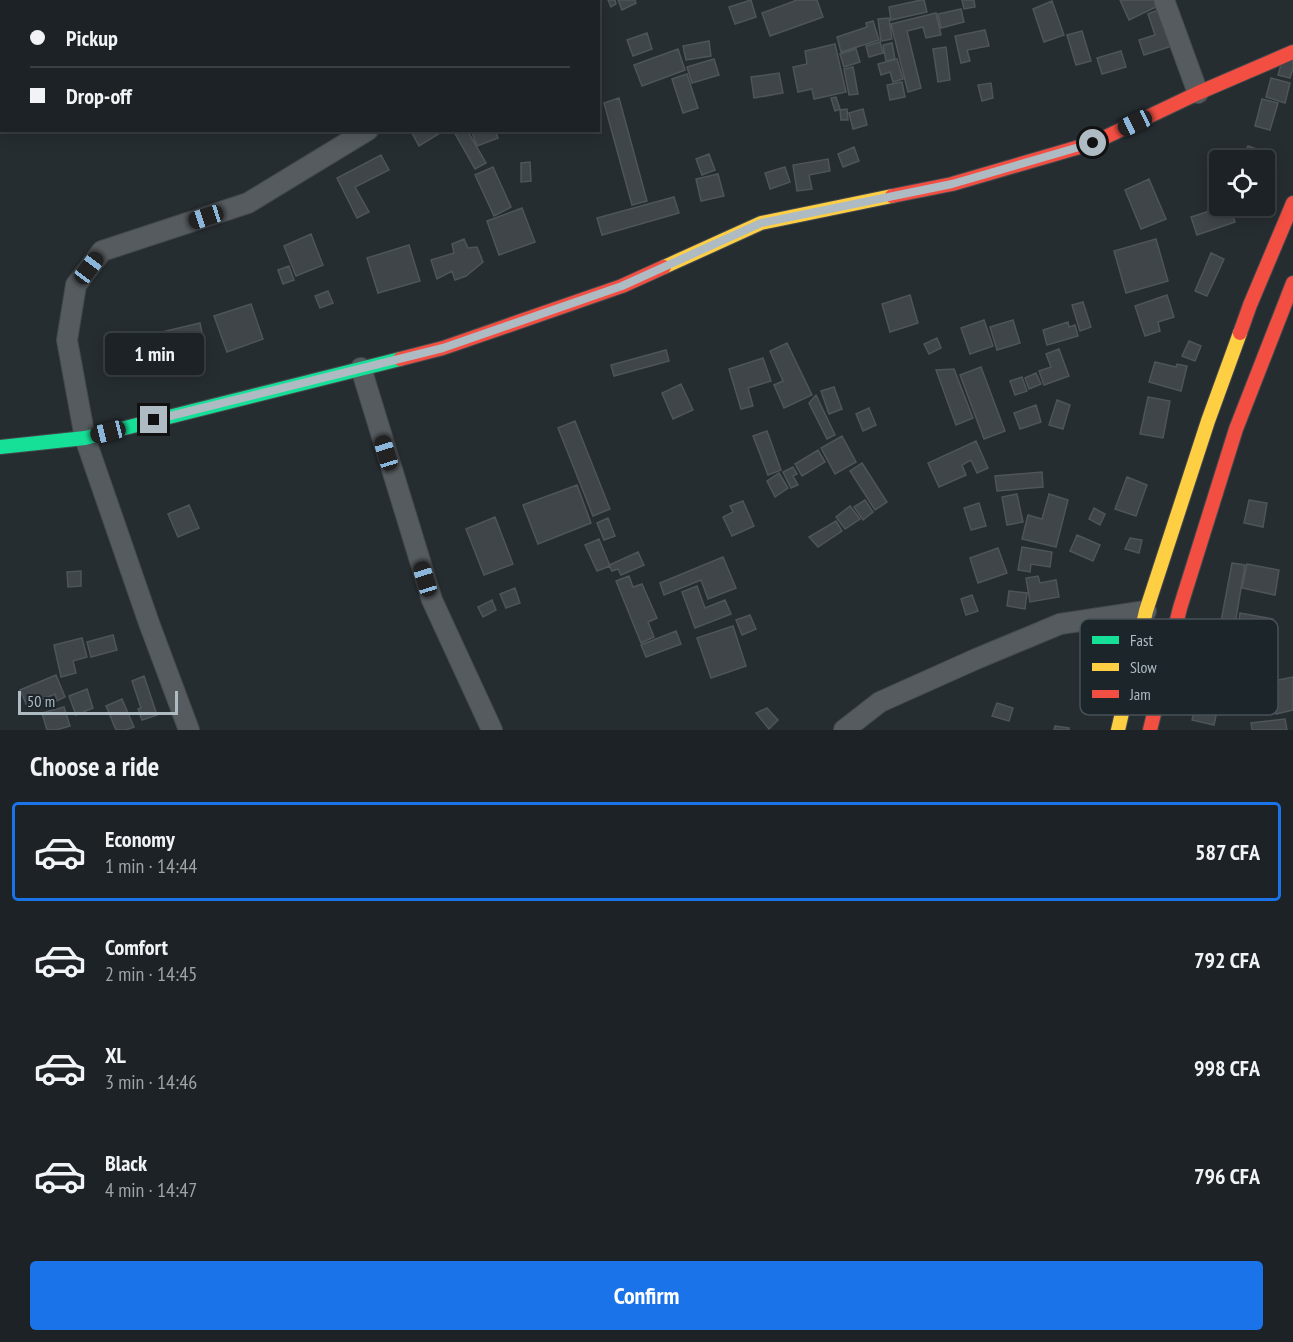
<!DOCTYPE html>
<html lang="en">
<head>
<meta charset="utf-8">
<style>
	body { margin:0; font-family:"PT Sans Narrow",sans-serif; background:#292f32; color:#f1f3f6; height:100vh; display:flex; flex-direction:column; font-size:22px; white-space:nowrap }
	* { box-sizing:border-box; margin:0 }
	p { font-size:20px; color:#a0a4a7 }
	.icon { flex:none; width:33px; height:33px; fill:none; stroke:currentColor; stroke-width:2; stroke-linecap:round; stroke-linejoin:round }
	.map { position:relative; height:730px; overflow:hidden }
	.details { display:flex; flex-direction:column; background:#1c2225; flex:1 }
	.details>* { flex:none }
	.banner { position:absolute; left:0px; top:0px; width:600px; height:132px; box-shadow:0 3px 15px #0003,0 0 0 2px #3a3f42; display:grid; align-content:center; height:132px; padding:0 30px; background:#1c2225 }
	.fabs { position:absolute; left:1209px; top:150px; display:grid; gap:12px }
	.fabs a { display:grid; place-items:center; width:66px; height:66px; border-radius:6px; background:#1c2225; box-shadow:0 3px 15px #0003,0 0 0 2px #3a3f42; font-size:30px }
	.scale { position:absolute; left:18px; bottom:15px; width:160px; box-sizing:border-box; padding-left:6px; border:3px solid #afbbc3; border-top:0; font-size:16px; line-height:21px; white-space:nowrap; color:#afbbc3; -webkit-text-stroke:4px #1b252a; paint-order:stroke }
	.end { position:absolute; width:27px; height:27px; margin:-14px; border:8px solid #afbbc3; background:#111; box-shadow:0 0 0 3px #111 }
	.from { border-radius:50% }
	.bubble { position:absolute; height:42px; border-radius:6px; background:#1c2225; box-shadow:0 3px 15px #0003,0 0 0 2px #3a3f42; font-size:20px; font-weight:800; line-height:42px; text-align:center }
	.car { position:absolute; width:18px; height:36px; margin:-18px -9px; border-radius:8px; box-shadow:0 0 4px 2px #0007; background:linear-gradient(#222 24%,#8ab4d8 0 40%,#222 0 76%,#8ab4d8 0 86%,#222 0) }
	.banner b { display:flex; align-items:center; gap:21px; height:57px; font-size:22px }
	.banner b+b { border-top:2px solid #3a3f42 }
	.banner i { width:15px; height:15px; background:#f1f3f6 }
	ul { padding:0; list-style:none }
	li { display:flex; align-items:center; gap:18px; height:99px; margin:0 12px 9px; padding:0 18px; border:3px solid transparent; border-radius:6px }
	li div { flex:1 }
	li b { display:block; font-size:22px }
	li em { font-style:normal; font-weight:800 }
	li.current { border-color:#1a73e8 }
	li>.icon { width:54px; height:54px; stroke-width:1.5 }
	h2 { padding:0 30px; font-size:27px; line-height:72px }
	.action { display:flex; gap:12px; margin-top:auto; padding:12px 30px }
	.action a { flex:1; height:69px; border-radius:6px; background:#1a73e8; color:#fff; font-size:24px; font-weight:800; line-height:69px; text-align:center }
	.map>svg:first-child { display:block }
</style>
</head>
<body>
<div class="map">
<svg width="1293" height="730" viewBox="0 0 1293 730">
	<rect width="100%" height="100%" fill="#262d31"/>
	<path fill="#3f4549" stroke="#4e5559" stroke-width="1.5" d="M0 0H7L8 2H2V19L0 16Z
		M608 0H615L616 4 611 7Z
		M618 0H635L636 3 622 10Z
		M751 0 756 17 735 24 729 7Z
		M797 0H817L823 17 770 36 762 13Z
		M921 0H924L927 12 891 20 889 7Z
		M962 0H974L975 7 964 9Z
		M1120 0H1161L1162 4 1129 20Z
		M1052 1 1064 35 1044 42 1033 9Z
		M1163 8 1175 45 1144 55 1139 40 1155 35 1148 14Z
		M961 9 964 22 941 28 938 14Z
		M936 13 941 35 926 38 923 27 907 31 921 88 908 92 891 24Z
		M889 18 892 39 881 41 878 19Z
		M873 21 879 40 841 52 837 37 867 27 866 23Z
		M985 30 989 46 967 50 970 61 961 63 955 36Z
		M1082 31 1091 61 1076 65 1067 35Z
		M647 33 652 49 633 56 627 40Z
		M709 41 711 56 686 60 683 46Z
		M880 42 883 53 869 57 866 46Z
		M892 43 895 59 886 61 883 45Z
		M835 44 846 92 814 99 812 89 798 92 793 67 807 64 805 51Z
		M946 47 950 80 938 82 933 49Z
		M678 49 685 70 642 86 634 65Z
		M856 49 860 62 844 67 840 54Z
		M1121 51 1126 67 1102 74 1097 58Z
		M1283 58 1293 61V69L1290 78 1278 75Z
		M714 59 719 75 692 83 687 67Z
		M897 59 903 79 893 82 890 72 881 75 878 64Z
		M2 66V89L0 90V68Z
		M853 67 858 94 849 95 844 69Z
		M779 73 783 93 754 98 751 77Z
		M687 74 698 108 683 113 672 79Z
		M1271 78 1290 83 1285 103 1266 97Z
		M902 82 905 97 890 100 887 85Z
		M991 83 993 98 982 101 978 85Z
		M836 97 840 109 835 111 831 98Z
		M619 98 647 201 632 205 604 103Z
		M1262 99 1278 103 1270 130 1255 126Z
		M847 109 848 120H841L840 110Z
		M863 109 867 125 853 129 849 113Z
		M417 130H445L419 146 412 133Z
		M453 130H467L486 163 475 169Z
		M471 130H495L498 138 477 146Z
		M1248 146 1271 154 1266 170 1264 160H1242Z
		M854 147 859 161 843 167 838 154Z
		M709 154 715 170 702 175 696 159Z
		M381 155 389 170 355 187 369 212 357 218 337 178Z
		M828 159 830 171 809 175 812 189 797 191 793 165Z
		M530 162 531 181 521 182V163Z
		M493 167 511 207 494 216 475 175Z
		M785 167 790 182 770 189 765 173Z
		M718 174 724 196 701 201 696 179Z
		M1149 179 1166 219 1141 229 1125 190Z
		M674 197 679 213 602 235 597 218Z
		M1225 206H1230L1235 222 1197 235 1191 217Z
		M522 208 535 242 499 255 487 221Z
		M311 234 323 265 296 276 284 246Z
		M464 239 468 248 477 247 483 262 466 276 455 280 452 271 437 279 431 260 454 253 452 244Z
		M1156 239 1168 281 1126 293 1114 251Z
		M409 245 420 281 378 293 367 258Z
		M1211 253 1224 259 1207 296 1195 291Z
		M289 266 294 280 283 284 278 270Z
		M328 291 333 303 320 308 315 296Z
		M910 295 918 323 890 332 882 304Z
		M1167 295 1174 317 1158 322 1160 331 1145 336 1135 306Z
		M1083 302 1091 327 1080 331 1072 305Z
		M251 304 263 339 227 352 214 316Z
		M984 320 993 346 970 354 961 328Z
		M1013 320 1020 343 997 350 990 327Z
		M1068 322 1069 327 1075 325 1078 336 1047 345 1043 330Z
		M200 323 205 348 155 359 149 335Z
		M937 338 941 348 929 354 924 344Z
		M1189 341 1201 346 1195 361 1182 356Z
		M787 343 812 395 784 408 774 385 783 381 770 351Z
		M1059 349 1069 376 1044 385 1039 371 1051 367 1046 354Z
		M666 350 669 361 614 376 611 365Z
		M763 358 771 381 748 388 753 406 741 409 729 369Z
		M1155 362 1176 367 1177 364 1187 366 1181 391 1149 382Z
		M981 367 1005 431 984 439 960 375Z
		M954 369 973 418 956 425 936 370Z
		M1036 373 1041 384 1029 389 1025 378Z
		M1022 377 1027 391 1015 395 1010 381Z
		M681 384 693 410 673 419 662 393Z
		M834 387 842 409 829 414 821 391Z
		M816 395 835 435 827 439 809 403Z
		M1148 397 1170 401 1163 438 1140 434Z
		M1057 400 1070 405 1063 429 1049 425Z
		M1036 405 1041 422 1020 429 1014 413Z
		M869 408 876 425 863 431 856 414Z
		M575 421 610 509 593 516 558 428Z
		M767 431 781 470 768 475 753 436Z
		M842 436 856 462 835 474 821 448Z
		M976 441 988 468 977 473 971 460 962 465 966 475 939 487 928 463Z
		M818 450 825 462 802 476 795 464Z
		M862 463 887 502 875 510 850 471Z
		M793 467 797 474 793 476 798 485 791 488 783 472Z
		M1042 472 1043 487 997 491 995 476Z
		M779 473 788 488 775 497 767 481Z
		M1127 477 1147 485 1136 516 1115 509Z
		M577 485 591 523 538 544 523 505Z
		M1017 494 1023 522 1007 525 1002 497Z
		M1049 494 1068 500 1056 547 1022 539 1028 515 1042 519Z
		M865 500 873 512 863 520 854 507Z
		M1249 500 1267 503 1263 527 1244 523Z
		M743 501 754 526 732 536 723 517 733 512 730 506Z
		M979 503 986 526 971 530 964 508Z
		M189 505 199 528 178 537 168 514Z
		M850 506 860 519 845 529 836 517Z
		M1094 508 1105 514 1100 525 1089 519Z
		M495 517 513 564 484 575 466 529Z
		M608 518 615 536 604 540 597 523Z
		M836 521 842 531 818 547 809 537Z
		M1077 535 1100 545 1093 561 1070 551Z
		M1130 538 1142 540 1139 553 1125 549Z
		M599 539 610 566 597 571 585 545Z
		M1022 547 1052 552 1050 567 1031 564 1030 572 1018 570Z
		M998 548 1007 573 978 583 970 558Z
		M638 552 644 565 621 575 618 569 612 571 609 565Z
		M723 557 736 588 708 599 701 580 664 595 660 583Z
		M1232 563 1245 565 1234 630 1220 627Z
		M1247 564 1279 570 1275 595 1242 588Z
		M81 571V586L68 587 67 572Z
		M629 576 633 587 642 584 657 618 648 622 654 637 641 643 616 581Z
		M1038 576 1040 583 1056 580 1059 597 1030 602 1026 578Z
		M697 586 705 608 725 600 731 614 695 628 682 592Z
		M515 588 520 603 506 608 500 594Z
		M1009 591 1027 593 1025 609 1007 606Z
		M972 595 978 611 966 615 961 599Z
		M492 600 496 610 483 617 478 607Z
		M1240 613 1273 619 1270 637 1238 632Z
		M750 615 756 629 742 635 736 620Z
		M733 626 746 666 711 678 697 638Z
		M676 631 681 644 646 657 641 645Z
		M113 635 117 650 91 657 87 642Z
		M82 638 87 657 73 661 76 673 61 677 54 645Z
		M56 675 65 697 57 701 55 694 27 706 20 690Z
		M144 676 157 715 142 720 138 709 141 708 132 681Z
		M1293 677V710L1276 714 1269 682Z
		M87 689 93 708 76 715 69 696Z
		M122 699 134 727 126 730H116L106 706Z
		M997 703 1013 708 1009 721 992 716Z
		M64 707 70 726 56 730H47L42 713Z
		M1195 707 1217 711 1214 725 1192 720Z
		M767 708 778 720 769 729 756 713Z
		M1285 719 1287 730H1252L1251 723Z
		M1055 726 1069 728V730H1054Z"/>
	<g fill="none" stroke-linecap="round" stroke-linejoin="round">
		<defs>
			<path id="street" d="M1164 0 1198 93
				M461 2 462 0
				M361 368 432 600 492 730
				M189 730 149 623 85 438 67 340 76 285 102 251 248 203 368 130
				M844 730 880 702 976 659 1060 624 1146 611"/>
			<path id="fast" d="M0 447 85 438 400 359"/>
			<path id="slow" d="M664 267 761 223 892 196
				M1118 730 1146 611 1208 421 1240 333"/>
			<path id="jam" d="M892 196 952 184 1093 143 1198 93 1293 52
				M1240 333 1250 305 1293 203
				M400 359 443 348 622 286 664 267
				M1150 730 1180 608 1236 429 1293 283"/>
		</defs>
		<use href="#street" stroke="#44494c" stroke-width="22"/>
		<use href="#fast" stroke="#44494c" stroke-width="16"/>
		<use href="#slow" stroke="#44494c" stroke-width="16"/>
		<use href="#jam" stroke="#44494c" stroke-width="16"/>
		<use href="#street" stroke="#565b5f" stroke-width="20"/>
		<use href="#fast" stroke="#16e098" stroke-width="14"/>
		<use href="#slow" stroke="#ffcf43" stroke-width="14"/>
		<use href="#jam" stroke="#f24e42" stroke-width="14"/>
	</g>
	<g fill="none" stroke-linecap="round" stroke-linejoin="round">
		<path stroke="#afbbc3" stroke-width="8" d="M154 420 443 348 622 286 761 223 952 184 1093 143"/>
	</g>
	<rect x="1080" y="619" width="198" height="96" rx="9" fill="#1b252a" stroke="#475258" stroke-width="1.5"/>
	<rect x="1092" y="636" width="27" height="8" fill="#16e098"/>
	<rect x="1092" y="663" width="27" height="8" fill="#ffcf43"/>
	<rect x="1092" y="690" width="27" height="8" fill="#f24e42"/>
	<g font-size="16" fill="#afbbc3">
		<text x="1130" y="646">Fast</text>
		<text x="1130" y="673">Slow</text>
		<text x="1130" y="700">Jam</text>
	</g>
</svg>
<div class="fabs">
<a><svg class="icon" aria-label="locate" viewBox="0 0 24 24"><circle cx="12" cy="12" r="6"/><path d="M12 2v4M12 18v4M2 12h4M18 12h4"/></svg></a>
</div>
<div class="scale">50 m</div>
<i class="end from" style="left:1093px;top:143px"></i>
<i class="end" style="left:154px;top:420px"></i>
<div class="bubble" style="left:105px;top:333px;width:99px">1 min</div>
<i class="car" style="left:1135px;top:123px;rotate:245deg"></i>
<i class="car" style="left:206px;top:217px;rotate:252deg"></i>
<i class="car" style="left:89px;top:268px;rotate:37deg"></i>
<i class="car" style="left:108px;top:432px;rotate:256deg"></i>
<i class="car" style="left:386px;top:453px;rotate:343deg"></i>
<i class="car" style="left:425px;top:579px;rotate:343deg"></i>
<div class="banner">
<b><i class="from"></i>Pickup</b>
<b><i></i>Drop-off</b>
</div>
</div>
<section class="details">
<h2>Choose a ride</h2>
<ul>
<li class="current"><svg class="icon" aria-label="car" viewBox="0 0 24 24"><path d="M5 17H2v-5l4-1 3-4h7l3 4 3 1v5h-3M9 17h6M6 11h13"/><circle cx="7" cy="17" r="2"/><circle cx="17" cy="17" r="2"/></svg><div><b>Economy</b><p>1 min · 14:44</p></div><em>587 CFA</em></li>
<li><svg class="icon" aria-label="car" viewBox="0 0 24 24"><path d="M5 17H2v-5l4-1 3-4h7l3 4 3 1v5h-3M9 17h6M6 11h13"/><circle cx="7" cy="17" r="2"/><circle cx="17" cy="17" r="2"/></svg><div><b>Comfort</b><p>2 min · 14:45</p></div><em>792 CFA</em></li>
<li><svg class="icon" aria-label="car" viewBox="0 0 24 24"><path d="M5 17H2v-5l4-1 3-4h7l3 4 3 1v5h-3M9 17h6M6 11h13"/><circle cx="7" cy="17" r="2"/><circle cx="17" cy="17" r="2"/></svg><div><b>XL</b><p>3 min · 14:46</p></div><em>998 CFA</em></li>
<li><svg class="icon" aria-label="car" viewBox="0 0 24 24"><path d="M5 17H2v-5l4-1 3-4h7l3 4 3 1v5h-3M9 17h6M6 11h13"/><circle cx="7" cy="17" r="2"/><circle cx="17" cy="17" r="2"/></svg><div><b>Black</b><p>4 min · 14:47</p></div><em>796 CFA</em></li>
</ul>
<div class="action"><a>Confirm</a></div>
</section>
</body>
</html>
